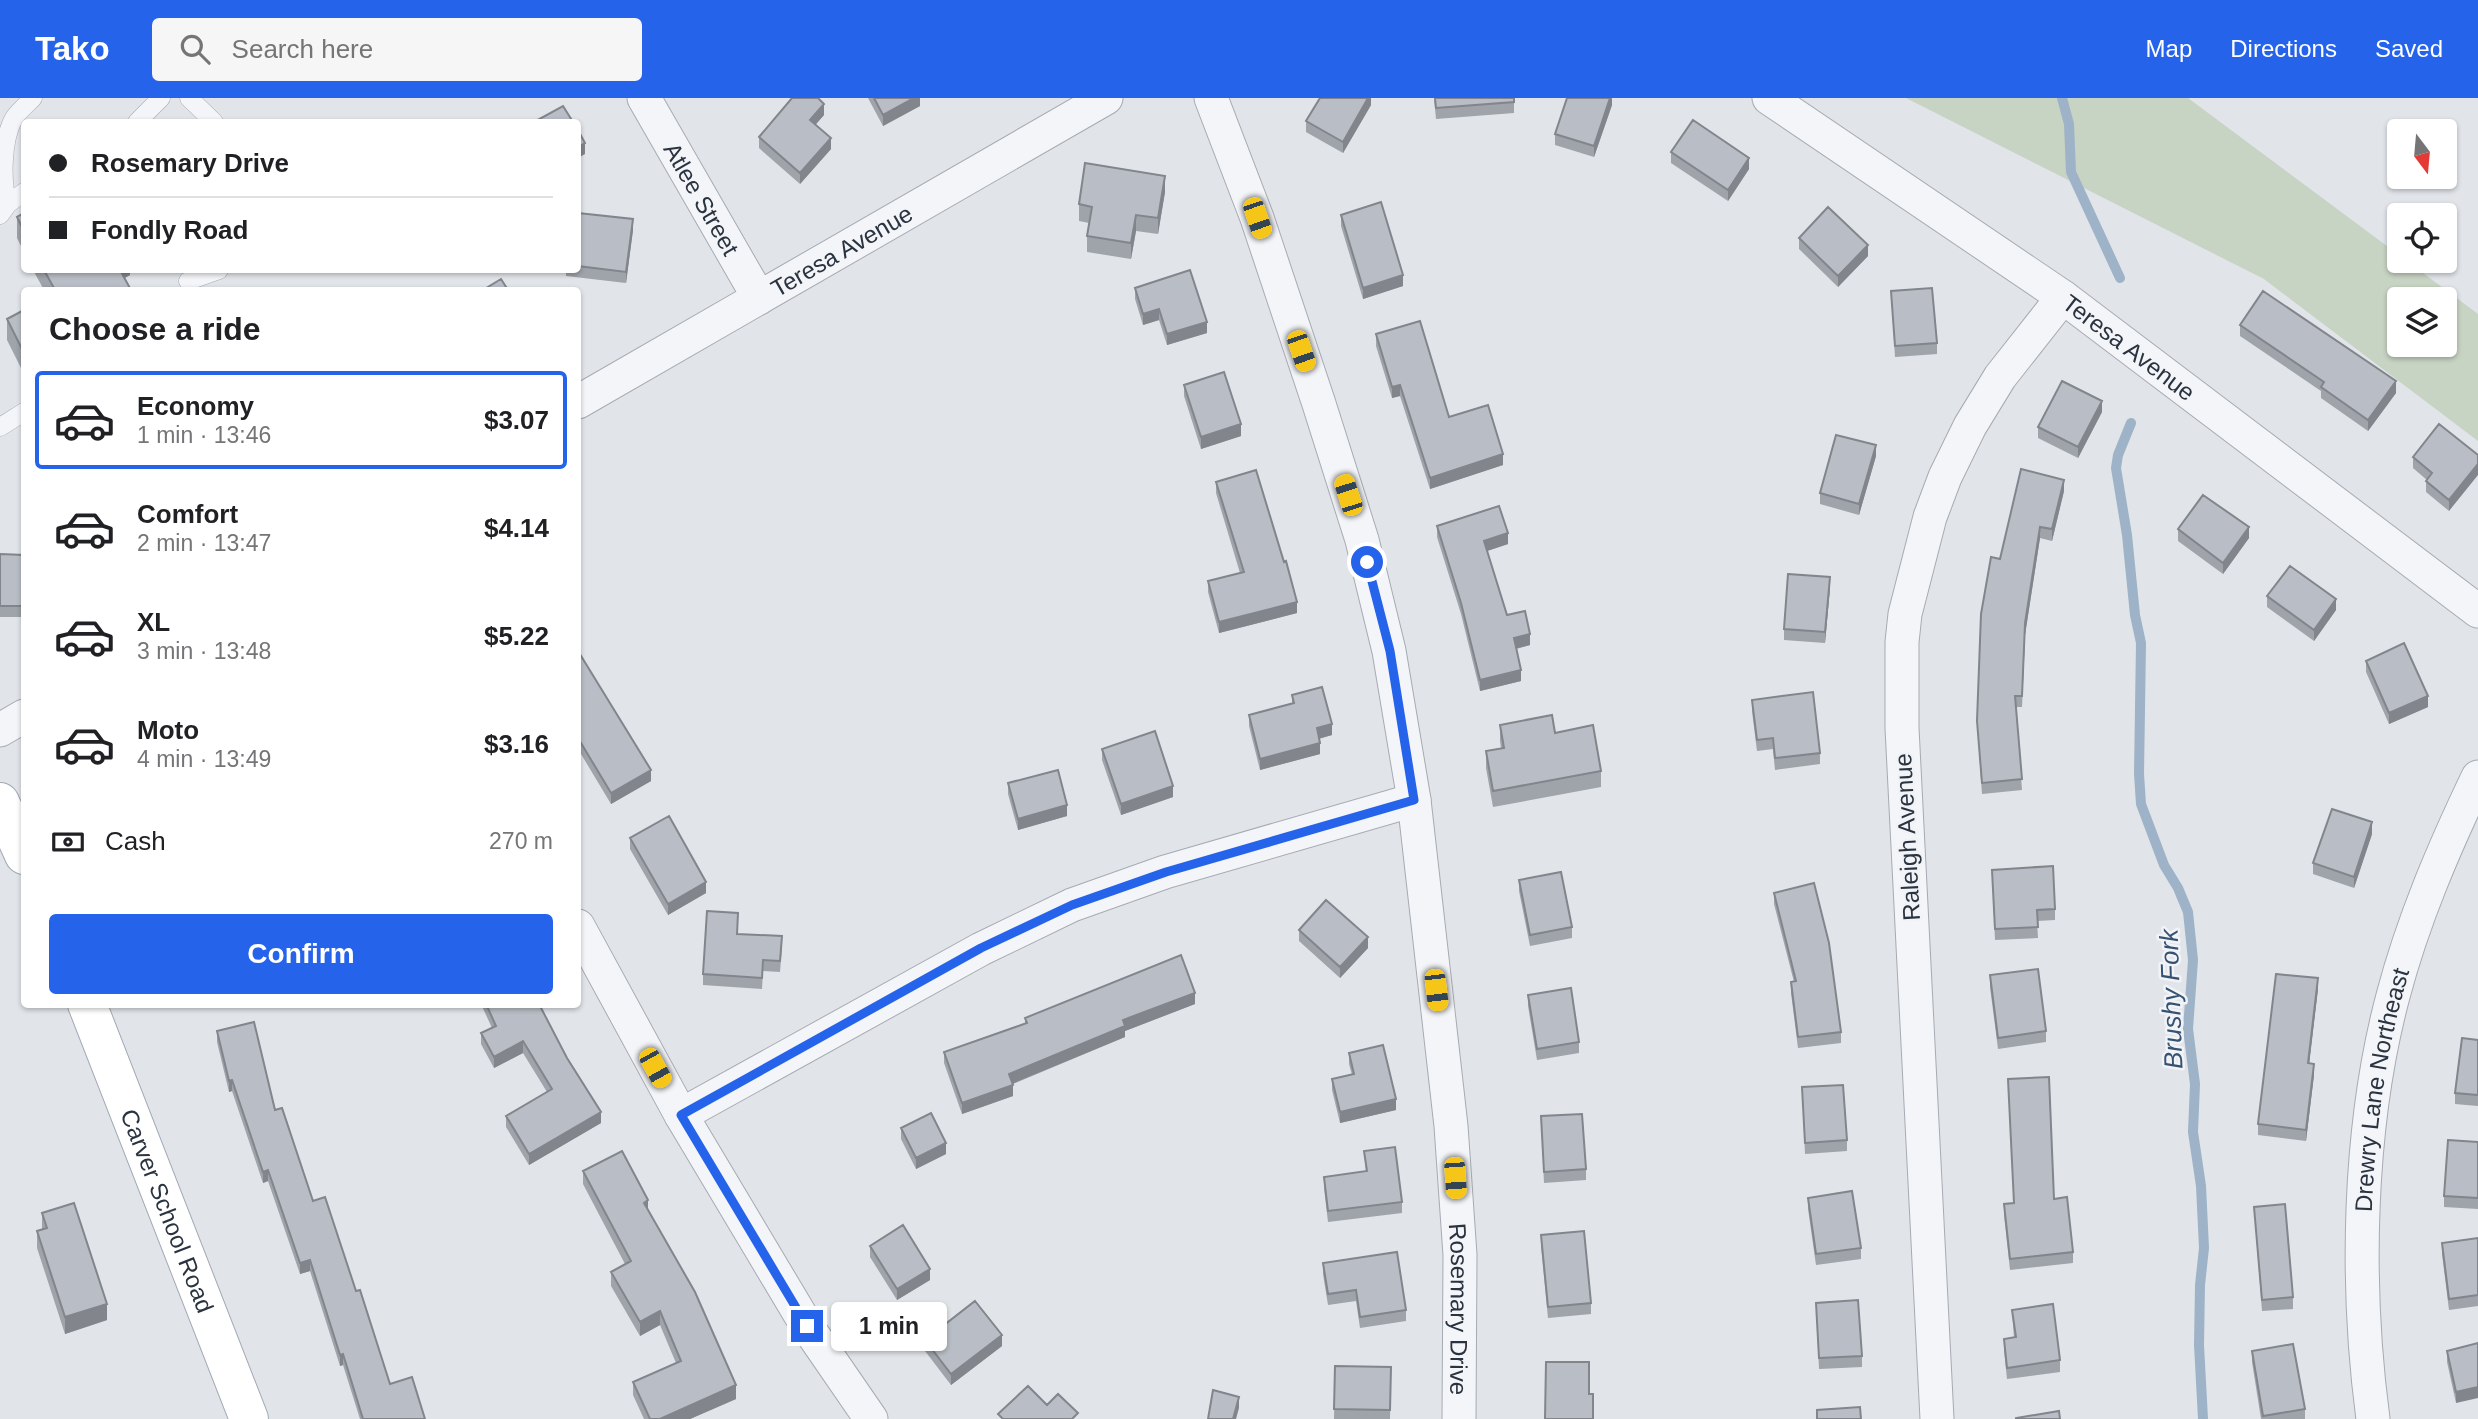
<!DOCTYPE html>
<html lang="en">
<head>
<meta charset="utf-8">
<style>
	body { margin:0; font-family:Helvetica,sans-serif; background:#f6f6f6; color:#202124; height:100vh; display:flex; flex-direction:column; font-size:26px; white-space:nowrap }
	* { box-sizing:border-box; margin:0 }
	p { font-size:23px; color:#757577 }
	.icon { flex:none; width:38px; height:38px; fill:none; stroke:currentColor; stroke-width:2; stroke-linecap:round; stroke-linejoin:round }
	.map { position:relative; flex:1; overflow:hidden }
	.panel { position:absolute; left:21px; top:189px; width:560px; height:721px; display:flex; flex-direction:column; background:#fff; border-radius:7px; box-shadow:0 2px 5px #0004 }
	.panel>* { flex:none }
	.top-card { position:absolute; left:21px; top:21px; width:560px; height:154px; border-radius:7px; box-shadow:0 2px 5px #0004; display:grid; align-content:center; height:154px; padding:0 28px; background:#fff }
	.needle { width:46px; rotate:164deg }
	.fabs { position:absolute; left:2387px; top:21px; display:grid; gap:14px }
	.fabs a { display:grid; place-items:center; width:70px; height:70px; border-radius:7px; background:#fff; box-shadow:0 2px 5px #0004; font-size:35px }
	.end { position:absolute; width:32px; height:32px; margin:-16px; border:9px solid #2563eb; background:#fff; box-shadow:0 0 0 4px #fff }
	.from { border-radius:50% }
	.bubble { position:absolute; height:49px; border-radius:7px; background:#fff; box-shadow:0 2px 5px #0004; font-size:23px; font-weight:800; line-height:49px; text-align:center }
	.car { position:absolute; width:21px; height:42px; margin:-21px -10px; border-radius:9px; box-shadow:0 0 5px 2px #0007; background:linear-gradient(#f5c518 24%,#345 0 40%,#f5c518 0 76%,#345 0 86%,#f5c518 0) }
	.top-card b { display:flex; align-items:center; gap:24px; height:66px; font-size:26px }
	.top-card b+b { border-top:2px solid #e0e0e0 }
	.top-card i { width:18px; height:18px; background:#202124 }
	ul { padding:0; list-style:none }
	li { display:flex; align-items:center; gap:21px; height:98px; margin:0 14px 10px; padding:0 14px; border:4px solid transparent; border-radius:7px }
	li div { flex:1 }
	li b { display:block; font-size:26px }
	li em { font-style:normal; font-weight:800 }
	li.selected { border-color:#2563eb }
	li>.icon { width:63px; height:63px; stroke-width:1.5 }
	h2 { padding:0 28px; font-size:32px; line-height:84px }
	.pay { display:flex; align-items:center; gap:18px; height:77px; padding:0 28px; font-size:26px }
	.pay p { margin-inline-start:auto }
	.action { display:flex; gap:14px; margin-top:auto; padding:14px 28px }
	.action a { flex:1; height:80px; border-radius:7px; background:#2563eb; color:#fff; font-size:28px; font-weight:800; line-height:80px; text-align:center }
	header { display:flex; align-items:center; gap:42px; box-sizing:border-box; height:98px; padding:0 35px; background:#2563eb; color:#fff }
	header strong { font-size:33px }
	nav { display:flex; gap:38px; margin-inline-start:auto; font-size:24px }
	.search { width:490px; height:63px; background:#f6f6f6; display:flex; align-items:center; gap:18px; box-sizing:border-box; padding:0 24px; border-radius:7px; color:#757577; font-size:26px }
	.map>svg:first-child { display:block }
</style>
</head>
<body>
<header>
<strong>Tako</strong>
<div class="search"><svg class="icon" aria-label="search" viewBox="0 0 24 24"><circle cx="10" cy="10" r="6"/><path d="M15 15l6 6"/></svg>Search here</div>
<nav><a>Map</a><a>Directions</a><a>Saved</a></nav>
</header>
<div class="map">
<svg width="2478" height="1321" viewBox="0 0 2478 1321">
	<rect width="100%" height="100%" fill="#e1e4e9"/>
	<path fill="#c7d3c3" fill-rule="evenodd" d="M1906 0H2188L2399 157V163H2407L2478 216V343L2264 181ZM2399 201H2445V247H2399Z"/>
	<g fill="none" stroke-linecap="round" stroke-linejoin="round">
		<path stroke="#9eb3c7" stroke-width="10" d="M2062 0 2069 26 2071 74 2120 180
			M2131 325 2118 357 2116 370 2127 437 2135 517 2141 545 2139 676 2141 706 2164 767 2178 790 2188 814 2193 862 2188 931 2195 986 2193 1034 2201 1088 2204 1150 2200 1187 2199 1247 2203 1321"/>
		<defs>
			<path id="lane" d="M189 0 214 24
				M137 24 161 0
				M8 106C1 84 2 41 14 20 19 13 27 6 33 0
				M0 117 8 106 24 94
				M188 183 219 172
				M0 329 24 314"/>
			<g id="street">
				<path id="s1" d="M644 0 759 200"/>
				<path id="s2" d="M1211 0 1257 120 1319 306 1362 442 1389 553 1414 702 1451 1028 1460 1157 1459 1321"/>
				<path id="s3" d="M1769 0 2063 199 2478 513"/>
				<path id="s4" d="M578 304 1106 0"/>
				<path d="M0 632 24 618"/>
				<path d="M578 828 681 1017 807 1228 871 1321"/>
				<path d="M681 1017 981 851 1072 807 1165 774 1414 702"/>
				<path d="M1937 1321 1902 630V544L1905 516 1930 419 1945 379 1970 328 2000 279 2063 199"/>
				<path id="s5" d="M2373 1321C2355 1186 2358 1029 2393 898 2413 822 2444 750 2478 679"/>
			</g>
			<g id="primary">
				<path d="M0 704 24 757"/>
				<path id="s6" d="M87 906 249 1321"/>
			</g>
		</defs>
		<use href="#lane" stroke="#a6abb3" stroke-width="19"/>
		<use href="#street" stroke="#a6abb3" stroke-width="35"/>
		<use href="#primary" stroke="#a1a9b4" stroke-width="40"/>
		<use href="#lane" stroke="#f4f5f8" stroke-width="18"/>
		<use href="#street" stroke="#f4f5f8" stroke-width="33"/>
		<use href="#primary" stroke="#fff" stroke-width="38"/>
	</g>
	<path fill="#9fa3aa" d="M868 0H920V8L883 28Z
		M1371 0V7L1343 55 1306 34V23Z
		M1434 0H1514V15L1436 21Z
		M1612 0V7L1594 59 1555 47V36Z
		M824 17 815 27 831 51 800 86 759 50V39Z
		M1671 54 1749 71 1728 103 1671 65Z
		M1165 94 1158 136 1136 133 1131 161 1087 154V138L1089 125 1079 123V106Z
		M24 115V154L17 140V119Z
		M578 115 633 132 626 185 566 178V172H578Z
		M1341 117 1403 188 1363 201 1341 128Z
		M1799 140 1868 158 1838 189 1799 151Z
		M33 172H130V177L124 180 131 192H44Z
		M1135 190 1207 235 1167 247 1159 222 1143 227 1135 201Z
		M1891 193 1937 245V256L1895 259Z
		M24 212V276L7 242V221Z
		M2240 227 2396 295 2368 333 2321 300V293L2240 238Z
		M1376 236 1449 319 1503 367 1430 391 1400 298 1392 300 1376 248Z
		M1184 287 1241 338 1201 351 1184 298Z
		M2102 314 2078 360 2038 340V329Z
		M2478 357 2449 413 2426 394V383L2427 382 2413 370V359Z
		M1876 358 1859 417 1820 406V395Z
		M1216 384 1297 515 1219 535 1208 494V483L1240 475 1216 395Z
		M2064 393 2052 443 2040 440 2025 537 2022 609H2016L2022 692 1982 696 1977 623 2000 461Z
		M1437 428 1508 446 1487 453 1507 517 1530 547 1516 551 1521 583 1480 593 1461 516 1437 439Z
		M2178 431 2249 440 2223 476 2178 443Z
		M0 456 24 457V506H23L22 519H0Z
		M1830 490 1825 545 1784 542V531Z
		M2267 498 2336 512 2314 543 2267 509Z
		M578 553 651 683 611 706 578 651Z
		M2366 563 2428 609 2389 626 2366 574Z
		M1292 597 1332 637 1319 641 1320 656 1260 672 1249 628V617L1292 605Z
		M1752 602 1820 655V666L1775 672 1773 651 1757 653 1752 613Z
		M1500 627 1555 635 1601 673V689L1493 709 1486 670V653L1501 650 1500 643Z
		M1102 651 1173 699 1121 717 1102 662Z
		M1008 685 1067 718 1018 732 1008 696Z
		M2372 736 2354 790 2313 776V765Z
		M630 740 706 795 668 817 630 751Z
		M1992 772 2055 811V822L2037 823 2038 840 1995 842Z
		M1519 782 1572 829V840L1530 848 1519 793Z
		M1774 795 1841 934V945L1798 950 1791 895V884H1794L1774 806Z
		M1299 832 1368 850 1340 880 1299 843Z
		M737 836 782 849 780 874 763 873 762 891 703 887V876Z
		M1990 877 2046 933V944L1998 951 1990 889Z
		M2318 891 2309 965 2314 977 2306 1043 2258 1037V1026Z
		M1528 897 1579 944V955L1537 962 1528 908Z
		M481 906H539L601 1025 529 1067 506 1029V1018L547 994 523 955 494 970 481 946V935L492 930Z
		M1195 906 1125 933V939L1013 986V998L962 1016 944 965V954L1025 925V920Z
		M217 933 275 1012 313 1103 356 1193 390 1286 425 1321H360L343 1267 340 1268 310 1173 300 1176 268 1083 263 1085 232 993 229 994 217 944Z
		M2478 942V1008L2455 1006V995Z
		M1349 955 1396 1012 1340 1025 1332 992V981L1352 977 1349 966Z
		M1802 989 1847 1042V1053L1805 1056Z
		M1541 1018 1586 1071V1082L1544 1085Z
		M901 1030 946 1056 916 1071 901 1041Z
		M2478 1044V1111L2444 1109V1098Z
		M1364 1053 1402 1104V1115L1328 1124 1324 1090V1079L1366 1074Z
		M583 1073 648 1113 736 1301 690 1321H644L633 1297V1284L676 1265 660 1227 640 1238 611 1188V1174L625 1166 583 1086Z
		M1808 1100 1861 1150V1161L1816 1167 1808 1111Z
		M2054 1101 2073 1154V1165L2010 1172 2004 1117V1106Z
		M2254 1109 2293 1199V1211L2262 1213Z
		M42 1115 107 1222 65 1236 37 1150V1133L42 1132Z
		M1541 1137 1591 1205V1216L1548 1220 1541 1148Z
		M2478 1140V1208L2449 1212 2442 1156V1145Z
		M870 1148 930 1182 897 1202 870 1159Z
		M1323 1165 1406 1212V1223L1360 1230 1356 1203 1328 1207 1323 1176Z
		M1816 1205 1862 1258V1269L1819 1271Z
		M2012 1212 2060 1262V1274L2007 1281 2004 1252V1241L2014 1240Z
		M925 1242 1002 1248 951 1287 925 1253Z
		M2478 1245 2456 1305 2447 1264V1253Z
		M2252 1253 2305 1311V1321H2261L2252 1264Z
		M1335 1268 1391 1269 1390 1321H1334Z"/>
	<path fill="#82858b" d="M914 0H920V8L883 28V17Z
		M1368 0H1371V7L1343 55V44Z
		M1610 0H1612V7L1594 59V48Z
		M824 6V17L810 33V22Z
		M831 40V51L800 86V75Z
		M585 45V56L578 60V49Z
		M1749 60V71L1728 103V92Z
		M1165 78V94L1158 136V120Z
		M1136 117V133L1131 161V145Z
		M633 121V132L626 185V174Z
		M1868 147V158L1838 189V178Z
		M116 172H130V177L116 185Z
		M1403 177V188L1363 201V190Z
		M1159 211V222L1143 227V216Z
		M1207 224V235L1167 247V236Z
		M2396 283V295L2368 333V322Z
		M1400 287V298L1392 300V289Z
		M2102 303V314L2078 360V349Z
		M1241 326V338L1201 351V339Z
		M1876 347V358L1859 417V406Z
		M1503 356V367L1430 391V380Z
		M2478 366V377L2449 413V402Z
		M2064 382V393L2052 443V431Z
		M2040 429V440L2025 537 2022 609 2025 525Z
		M2249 429V440L2223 476V465Z
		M1508 435V446L1484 454V443Z
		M1830 479V490L1825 545V534Z
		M2336 501V512L2314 543V532Z
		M1297 504V515L1219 535V524Z
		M1530 536V547L1514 551V540Z
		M1521 572V583L1480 593V582Z
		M2428 598V609L2389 626V615Z
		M1332 626V637L1317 641V630Z
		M1320 645V656L1260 672V661Z
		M651 672V683L611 706V695Z
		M1173 688V699L1121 717V706Z
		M1067 707V718L1018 732V721Z
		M2372 724V736L2354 790V779Z
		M706 784V795L668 817V806Z
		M1368 839V850L1340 880V869Z
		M2318 880V891L2308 976V965Z
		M1195 895V906L1125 933V939L1009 987V976L1123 922Z
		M523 943V955L494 970V959Z
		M2314 966V977L2306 1043V1032Z
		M232 982V993L229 994V983Z
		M1013 987V998L962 1016V1005Z
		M1396 1001V1012L1340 1025V1014Z
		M601 1014V1025L529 1067V1056Z
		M946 1045V1056L916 1071V1060Z
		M268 1072V1083L263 1085V1074Z
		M648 1102V1116L644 1105Z
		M310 1162V1173L300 1176V1165Z
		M930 1171V1182L897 1202V1191Z
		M107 1206V1222L65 1236V1219Z
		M660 1213V1227L640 1238V1224Z
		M1002 1237V1248L951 1287V1276Z
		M343 1256V1267L340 1268V1257Z
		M736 1287V1301L690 1321H660Z
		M2478 1289V1300L2456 1305V1294Z
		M1239 1299V1310L1236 1321H1233Z"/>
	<path fill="#b9bec6" stroke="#82858b" stroke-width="2" d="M792 0H818L824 6 810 22 831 40 800 75 759 39Z
		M874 0H914L883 17Z
		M1320 0H1368L1343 44 1306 23Z
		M1435 0H1514V4L1436 10Z
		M1567 0H1610L1594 48 1555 36Z
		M563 8 573 24H534Z
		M1693 22 1749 60 1728 92 1671 54Z
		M578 32 585 45 578 49Z
		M1085 65 1165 78 1158 120 1136 117 1131 145 1087 138 1092 109 1079 106Z
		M1381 104 1403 177 1363 190 1341 117Z
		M1828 109 1868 147 1838 178 1799 140Z
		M24 115V133L17 119Z
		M578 115 633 121 626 174 578 168Z
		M44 172H120L131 192H55Z
		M1190 172 1207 224 1167 236 1159 211 1143 216 1135 190Z
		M501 181 508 192H483Z
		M1932 190 1937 245 1895 248 1891 193Z
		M2263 193 2396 283 2368 322 2321 289 2324 284 2240 227Z
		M24 212V255L7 221Z
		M1420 223 1449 319 1488 307 1503 356 1430 380 1400 287 1392 289 1376 236Z
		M1224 274 1241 326 1201 339 1184 287Z
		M2062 283 2102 303 2078 349 2038 329Z
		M2439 326 2478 357V366L2449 402 2426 383 2432 375 2413 359Z
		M1836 337 1876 347 1859 406 1820 395Z
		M2021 371 2064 382 2052 431 2040 429 2025 525 2022 598H2015L2022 681 1982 685 1977 623 1981 516 1991 459 2000 461Z
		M1256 372 1284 464 1286 463 1297 504 1219 524 1208 483 1244 474 1216 384Z
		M2203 397 2249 429 2223 465 2178 431Z
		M1499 408 1508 435 1484 443 1507 517 1525 513 1530 536 1514 540 1521 572 1480 582 1461 505 1437 428Z
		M0 456 24 457V495H23L22 508H0Z
		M2290 468 2336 501 2314 532 2267 498Z
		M1788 476 1830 479 1825 534 1784 531Z
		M2404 545 2428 598 2389 615 2366 563Z
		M578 553 651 672 611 695 578 640Z
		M1322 589 1332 626 1317 630 1320 645 1260 661 1249 617 1294 605 1292 597Z
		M1813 594 1820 655 1775 660 1773 640 1757 642 1752 602Z
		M1552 617 1555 635 1593 627 1601 673 1493 693 1486 653 1504 650 1500 627Z
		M1155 633 1173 688 1121 706 1102 651Z
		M1058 672 1067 707 1018 721 1008 685Z
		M2332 711 2372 724 2354 779 2313 765Z
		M669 718 706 784 668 806 630 740Z
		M2053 768 2055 811 2037 812 2038 829 1995 831 1992 772Z
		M1561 774 1572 829 1530 837 1519 782Z
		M1814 785 1829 845 1841 934 1798 939 1791 884 1796 883 1774 795Z
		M1326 802 1368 839 1340 869 1299 832Z
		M707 813 738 815 737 836 782 838 780 863 763 862 762 880 703 876Z
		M1181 857 1195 895 1123 922 1125 928 1009 976 1013 987 962 1005 944 954 1027 925 1025 920Z
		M2038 871 2046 933 1998 940 1990 877Z
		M2276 876 2318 880 2308 965 2314 966 2306 1032 2258 1026Z
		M1571 890 1579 944 1537 951 1528 897Z
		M486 906H539L567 960 601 1014 529 1056 506 1018 552 991 523 943 494 959 481 935 496 928Z
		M254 924 275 1012 282 1010 313 1103 325 1099 356 1193 360 1192 390 1286 412 1279 425 1321H363L343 1256 340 1257 310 1162 300 1165 268 1072 263 1074 232 982 229 983 217 933Z
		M2462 940 2478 942V997L2455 995Z
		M1383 947 1396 1001 1340 1014 1332 981 1354 976 1349 955Z
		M2049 979 2054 1101 2067 1099 2073 1154 2010 1161 2004 1106 2014 1105 2008 981Z
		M1843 987 1847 1042 1805 1045 1802 989Z
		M931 1015 946 1045 916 1060 901 1030Z
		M1582 1016 1586 1071 1544 1074 1541 1018Z
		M2448 1042 2478 1044V1100L2444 1098Z
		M1395 1049 1402 1104 1328 1113 1324 1079 1367 1073 1364 1053Z
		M622 1053 648 1102 644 1105 695 1194 736 1287 660 1321H650L633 1284 681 1263 660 1213 640 1224 611 1174 631 1163 583 1073Z
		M1852 1093 1861 1150 1816 1156 1808 1100Z
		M74 1105 107 1206 65 1219 37 1133 47 1130 42 1115Z
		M2285 1106 2293 1199 2262 1202 2254 1109Z
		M903 1127 930 1171 897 1191 870 1148Z
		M1584 1133 1591 1205 1548 1209 1541 1137Z
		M2478 1140V1197L2449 1201 2442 1145Z
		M1397 1154 1406 1212 1360 1219 1356 1192 1328 1196 1323 1165Z
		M1858 1202 1862 1258 1819 1260 1816 1205Z
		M975 1203 1002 1237 951 1276 925 1242Z
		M2053 1206 2060 1262 2007 1270 2004 1241 2016 1239 2012 1212Z
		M2478 1245V1289L2456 1294 2447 1253Z
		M2293 1246 2305 1311 2263 1318 2252 1253Z
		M1546 1264H1589V1296H1593V1321H1545Z
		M1335 1268 1391 1269 1390 1312 1334 1311Z
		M1028 1288 1047 1307 1058 1296 1078 1315 1072 1321H1003L998 1316Z
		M1213 1292 1239 1299 1233 1321H1208Z
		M1860 1309 1861 1321H1817V1312Z
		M2059 1313 2060 1321H2016V1320Z"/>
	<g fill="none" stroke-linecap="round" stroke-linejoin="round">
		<path stroke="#2563eb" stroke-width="9" d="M807 1228 681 1017 981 850 1072 807 1166 774 1414 702 1390 553 1367 464"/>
	</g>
	<g text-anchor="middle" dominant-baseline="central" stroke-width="5" stroke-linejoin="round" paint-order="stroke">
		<g font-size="24" fill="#2a3340" stroke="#f1f3f7">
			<text stroke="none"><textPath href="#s1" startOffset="116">Atlee Street</textPath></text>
			<text stroke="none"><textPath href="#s4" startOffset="304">Teresa Avenue</textPath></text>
			<text stroke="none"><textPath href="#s3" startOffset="438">Teresa Avenue</textPath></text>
			<text transform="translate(1907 739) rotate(-93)">Raleigh Avenue</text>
			<text stroke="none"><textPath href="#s5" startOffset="331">Drewry Lane Northeast</textPath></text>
			<text stroke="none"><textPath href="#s6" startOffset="222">Carver School Road</textPath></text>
			<text stroke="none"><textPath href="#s2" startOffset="1244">Rosemary Drive</textPath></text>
		</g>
		<g font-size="26" font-style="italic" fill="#365272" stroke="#f1f3f7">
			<text transform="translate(2171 901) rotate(-92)">Brushy Fork</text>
		</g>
	</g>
</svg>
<div class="fabs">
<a><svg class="needle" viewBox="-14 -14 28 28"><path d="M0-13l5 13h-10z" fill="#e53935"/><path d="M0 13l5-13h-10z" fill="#757577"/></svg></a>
<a><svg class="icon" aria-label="locate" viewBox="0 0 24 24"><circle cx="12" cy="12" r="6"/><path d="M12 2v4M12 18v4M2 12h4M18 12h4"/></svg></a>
<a><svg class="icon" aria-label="layers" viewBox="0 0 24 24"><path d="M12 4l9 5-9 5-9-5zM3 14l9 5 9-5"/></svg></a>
</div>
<i class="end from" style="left:1367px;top:464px"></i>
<i class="end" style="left:807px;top:1228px"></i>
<div class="bubble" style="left:831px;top:1204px;width:116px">1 min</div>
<i class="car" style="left:1257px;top:120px;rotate:161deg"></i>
<i class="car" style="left:1301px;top:253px;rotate:161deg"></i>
<i class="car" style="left:1348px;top:397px;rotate:342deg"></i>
<i class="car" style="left:1436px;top:892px;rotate:173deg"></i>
<i class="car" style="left:655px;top:970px;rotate:151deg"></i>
<i class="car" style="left:1455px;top:1080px;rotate:176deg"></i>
<div class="top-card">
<b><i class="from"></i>Rosemary Drive</b>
<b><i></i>Fondly Road</b>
</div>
<section class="panel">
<h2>Choose a ride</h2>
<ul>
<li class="selected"><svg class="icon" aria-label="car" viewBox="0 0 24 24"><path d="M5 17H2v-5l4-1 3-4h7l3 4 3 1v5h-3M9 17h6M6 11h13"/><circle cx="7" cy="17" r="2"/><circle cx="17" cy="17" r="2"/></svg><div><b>Economy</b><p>1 min · 13:46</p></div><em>$3.07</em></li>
<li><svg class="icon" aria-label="car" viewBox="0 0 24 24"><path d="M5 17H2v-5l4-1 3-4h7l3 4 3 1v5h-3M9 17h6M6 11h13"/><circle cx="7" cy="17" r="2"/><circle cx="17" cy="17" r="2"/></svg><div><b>Comfort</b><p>2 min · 13:47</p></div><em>$4.14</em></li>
<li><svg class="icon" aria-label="car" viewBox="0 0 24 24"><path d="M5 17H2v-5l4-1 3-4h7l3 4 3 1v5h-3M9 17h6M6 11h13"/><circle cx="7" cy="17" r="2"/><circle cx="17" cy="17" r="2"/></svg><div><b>XL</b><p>3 min · 13:48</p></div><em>$5.22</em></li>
<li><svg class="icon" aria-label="car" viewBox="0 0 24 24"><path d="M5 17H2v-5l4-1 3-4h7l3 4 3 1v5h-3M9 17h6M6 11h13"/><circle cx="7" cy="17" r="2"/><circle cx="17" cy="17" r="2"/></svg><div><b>Moto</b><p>4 min · 13:49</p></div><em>$3.16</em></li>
</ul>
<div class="pay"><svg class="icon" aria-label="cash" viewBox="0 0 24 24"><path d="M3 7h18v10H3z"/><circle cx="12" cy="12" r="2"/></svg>Cash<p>270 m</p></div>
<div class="action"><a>Confirm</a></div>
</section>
</div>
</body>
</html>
